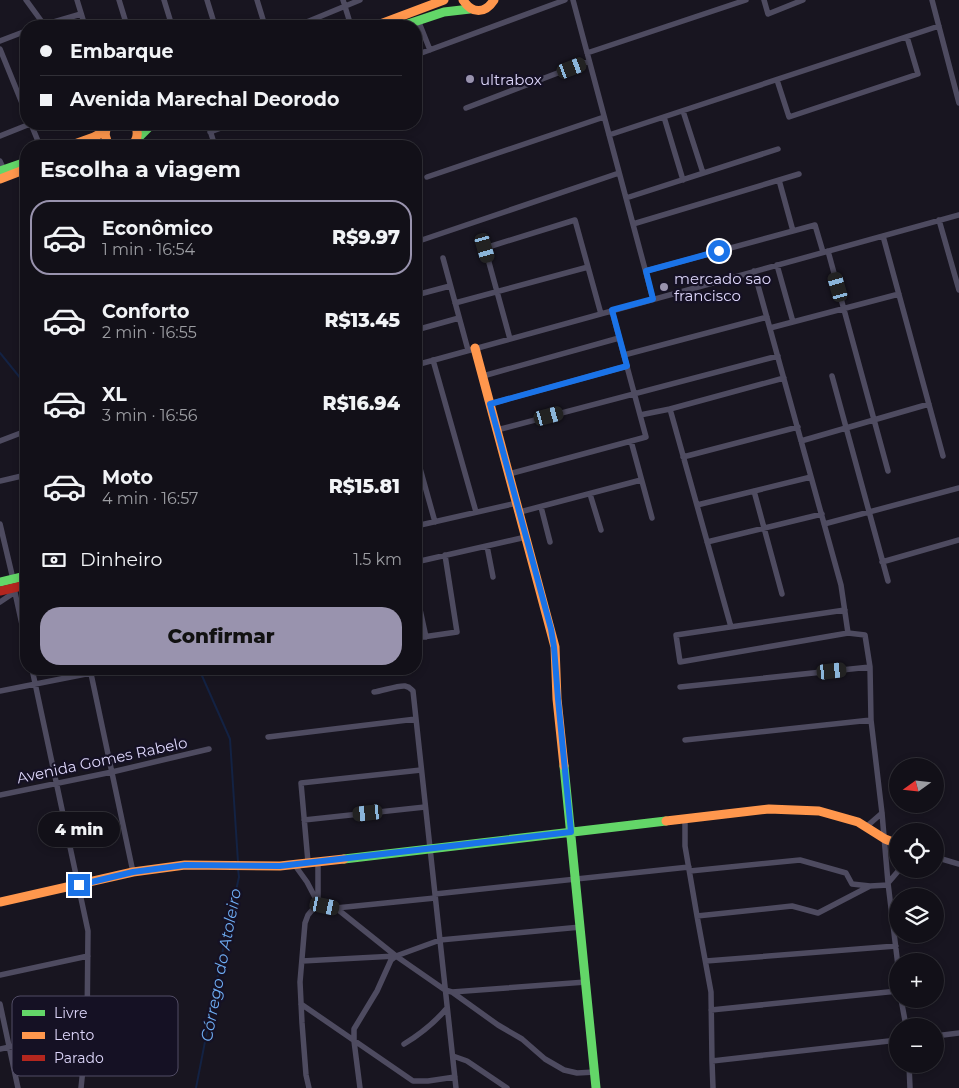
<!DOCTYPE html>
<html lang="pt">
<head>
<meta charset="utf-8">
<style>
	body { margin:0; font-family:Montserrat,sans-serif; background:#1b1921; color:#f1f3f6; height:100vh; display:flex; flex-direction:column; font-size:19px; white-space:nowrap }
	* { box-sizing:border-box; margin:0 }
	p { font-size:16px; color:#9c9da2 }
	.icon { flex:none; width:28px; height:28px; fill:none; stroke:currentColor; stroke-width:2; stroke-linecap:round; stroke-linejoin:round }
	.map { position:relative; flex:1; overflow:hidden }
	.drawer { position:absolute; left:20px; top:140px; width:402px; height:535px; display:flex; flex-direction:column; background:#121018; border-radius:20px; box-shadow:0 2px 8px #0003,0 0 0 1px #313037 }
	.drawer>* { flex:none }
	.top-card { position:absolute; left:20px; top:20px; width:402px; height:110px; border-radius:20px; box-shadow:0 2px 8px #0003,0 0 0 1px #313037; display:grid; align-content:center; height:110px; padding:0 20px; background:#121018 }
	.needle { width:32px; rotate:255deg }
	.controls { position:absolute; left:889px; top:758px; display:grid; gap:10px }
	.controls a { display:grid; place-items:center; width:55px; height:55px; border-radius:50%; background:#121018; box-shadow:0 2px 8px #0003,0 0 0 1px #313037; font-size:25px }
	.end { position:absolute; width:22px; height:22px; margin:-11px; border:6px solid #1a73e8; background:#fff; box-shadow:0 0 0 2px #fff }
	.from { border-radius:50% }
	.bubble { position:absolute; height:35px; border-radius:18px; background:#121018; box-shadow:0 2px 8px #0003,0 0 0 1px #313037; font-size:16px; font-weight:800; line-height:35px; text-align:center }
	.car { position:absolute; width:15px; height:30px; margin:-15px -8px; border-radius:6px; box-shadow:0 0 4px 1px #0007; background:linear-gradient(#222 24%,#8ab4d8 0 40%,#222 0 76%,#8ab4d8 0 86%,#222 0) }
	.top-card b { display:flex; align-items:center; gap:18px; height:48px; font-size:19px }
	.top-card b+b { border-top:1px solid #313037 }
	.top-card i { width:12px; height:12px; background:#f1f3f6 }
	ul { padding:0; list-style:none }
	li { display:flex; align-items:center; gap:15px; height:75px; margin:0 10px 8px; padding:0 10px; border:2px solid transparent; border-radius:20px }
	li div { flex:1 }
	li b { display:block; font-size:19px }
	li em { font-style:normal; font-weight:800 }
	li.selected { border-color:#9993ae }
	li>.icon { width:45px; height:45px; stroke-width:1.5 }
	h2 { padding:0 20px; font-size:22px; line-height:60px }
	.pay { display:flex; align-items:center; gap:12px; height:55px; padding:0 20px; font-size:19px }
	.pay p { margin-inline-start:auto }
	.cta { display:flex; gap:10px; margin-top:auto; padding:10px 20px }
	.cta a { flex:1; height:58px; border-radius:20px; background:#9993ae; color:#111; font-size:20px; font-weight:800; line-height:58px; text-align:center }
	.map>svg:first-child { display:block }
</style>
</head>
<body>
<div class="map">
<svg width="959" height="1088" viewBox="0 0 959 1088">
	<rect width="100%" height="100%" fill="#181520"/>
	<g fill="none" stroke-linecap="round" stroke-linejoin="round">
		<path stroke="#132243" stroke-width="2" d="M0 353 26 385
			M199 669 230 739 238 862
			M196 1088 222 954 239 877 238 869"/>
		<path stroke="#4e4b60" stroke-width="5.5" d="M26 0 45 26
			M77 0 85 26
			M119 0 127 26
			M164 0 172 26
			M207 0 215 26
			M257 0 265 26
			M343 0 351 26
			M573 0 653 299
			M764 0 768 14 803 0
			M932 0 959 103
			M418 20 430 50
			M40 26 81 14
			M297 26 360 0
			M0 41 26 31
			M0 49 26 113
			M587 53 746 0
			M416 55 565 0
			M777 80 789 117 918 74 907 37
			M466 108 589 61
			M683 111 703 173
			M664 117 683 180
			M31 124 40 146
			M208 124 215 146
			M210 132 232 124
			M609 135 939 26
			M0 136 30 124
			M0 161 4 170
			M427 177 604 117
			M779 180 793 231
			M626 198 778 149
			M939 220 959 290
			M633 224 799 174
			M883 236 943 456
			M416 242 619 173
			M828 251 888 471
			M443 258 468 350
			M777 265 793 322
			M646 271 815 225 823 252
			M754 271 841 585 848 633
			M416 295 450 286
			M455 303 588 267
			M770 328 899 294
			M416 330 459 318
			M510 339 485 248 575 220 601 314
			M624 355 767 317
			M433 360 476 512
			M416 365 959 215
			M483 376 619 338
			M832 376 888 581
			M490 404 627 366
			M670 409 731 627
			M640 415 670 409 784 378
			M497 430 778 356
			M0 441 26 431
			M631 441 652 518
			M801 441 929 404
			M416 454 435 522
			M683 457 798 427
			M509 474 646 437 612 311
			M0 481 26 475
			M754 491 782 594
			M590 494 601 530
			M697 505 811 477
			M541 507 550 542
			M520 512 641 480
			M0 524 13 579
			M824 524 959 488
			M416 526 517 503
			M707 542 822 514
			M487 546 493 577
			M416 562 526 537
			M882 562 959 540
			M14 588 26 643
			M416 591 426 637
			M0 602 15 592
			M845 610 676 635 680 662 848 633 865 635 870 667 871 720 882 813 888 883 898 966
			M416 638 457 632 445 555
			M32 669 88 931 87 1030 81 1088
			M90 669 133 872
			M680 687 870 667
			M0 691 91 673
			M374 692C382 691 399 685 405 686 410 687 410 688 413 691L456 1088
			M268 737 416 719
			M685 740 871 720
			M0 795 112 772 209 749
			M685 819V846L697 916 711 992 712 1061 713 1088
			M304 820 425 807
			M866 827 882 813
			M935 857 959 864
			M308 862 301 783 421 770
			M294 864 307 882 318 903 325 906 336 908 396 956 445 990 452 992 586 982
			M690 871 800 860 846 873 852 884 870 886 888 885
			M888 883 900 869
			M435 894 689 867
			M336 908 435 898
			M697 916 792 906 818 913 870 886
			M302 961 396 956
			M706 961 896 946
			M0 975 88 956
			M452 992 498 1025 522 1039 545 1059 564 1070 577 1073 595 1072
			M901 999 906 1026
			M0 1004 18 1088
			M301 1004 413 1081H428L455 1077
			M711 1010 898 991
			M935 1036 959 1033
			M404 1044C419 1035 436 1021 447 1008
			M0 1049 87 1030
			M453 1056 467 1061 507 1088
			M712 1061 898 1040
			M909 1064 910 1088
			M309 1088 306 1075 302 1023 300 982 305 923 308 915 318 903V861
			M360 1088 354 1041V1029L377 991 391 960 396 956 440 940 581 927"/>
		<path stroke="#63d668" stroke-width="9" d="M402 26 444 12 470 9
			M137 139 152 124
			M0 171 26 162
			M0 582 26 576
			M564 766 596 1088
			M344 859 666 821"/>
		<path stroke="#ff974d" stroke-width="9" d="M463 0C472 14 485 14 494 0
			M375 26 444 0
			M108 124C104 132 104 139 111 146
			M69 146 94 137 105 131
			M131 146C138 140 139 133 135 124
			M0 179 26 169
			M475 348 555 647 557 699 564 766
			M666 821 769 809 819 811 858 822 885 839 898 844
			M0 902 133 872 185 865 280 866 344 859"/>
		<path stroke="#b3261e" stroke-width="9" d="M0 591 26 585"/>
	</g>
	<g fill="none" stroke-linecap="round" stroke-linejoin="round">
		<path stroke="#1a73e8" stroke-width="6" d="M79 885 133 872 185 865 280 866 571 832 558 699 554 647 551 629 490 404 627 366 612 310 653 299 646 271 719 251"/>
	</g>
	<g fill="#9993ae" stroke="#151124" stroke-width="2">
		<circle cx="470" cy="79" r="5"/>
		<circle cx="664" cy="287" r="5"/>
	</g>
	<g text-anchor="middle" dominant-baseline="central" stroke-width="4.5" stroke-linejoin="round" paint-order="stroke">
		<g font-size="15" fill="#ded7fb" stroke="#151124" text-anchor="start">
			<text x="480" y="79">ultrabox</text>
			<text x="674" y="278">mercado sao<tspan x="674" dy="17">francisco</tspan></text>
		</g>
		<g font-size="15" fill="#ded7fb" stroke="#151124">
			<text transform="translate(102 760) rotate(-12)">Avenida Gomes Rabelo</text>
		</g>
		<g font-size="16" font-style="italic" fill="#6eacf2" stroke="#151124">
			<text transform="translate(221 965) rotate(-79)">Córrego do Atoleiro</text>
		</g>
	</g>
	<rect x="12" y="996" width="166" height="80" rx="8" fill="#151124" stroke="#514c64" stroke-width="1"/>
	<rect x="22" y="1010" width="23" height="6" fill="#63d668"/>
	<rect x="22" y="1032" width="23" height="7" fill="#ff974d"/>
	<rect x="22" y="1055" width="23" height="6" fill="#b3261e"/>
	<g font-size="14" fill="#ded7fb">
		<text x="54" y="1018">Livre</text>
		<text x="54" y="1040">Lento</text>
		<text x="54" y="1063">Parado</text>
	</g>
</svg>
<div class="controls">
<a><svg class="needle" viewBox="-14 -14 28 28"><path d="M0-13l5 13h-10z" fill="#e53935"/><path d="M0 13l5-13h-10z" fill="#9c9da2"/></svg></a>
<a><svg class="icon" aria-label="locate" viewBox="0 0 24 24"><circle cx="12" cy="12" r="6"/><path d="M12 2v4M12 18v4M2 12h4M18 12h4"/></svg></a>
<a><svg class="icon" aria-label="layers" viewBox="0 0 24 24"><path d="M12 4l9 5-9 5-9-5zM3 14l9 5 9-5"/></svg></a>
<a>+</a>
<a>−</a>
</div>
<i class="end from" style="left:719px;top:251px"></i>
<i class="end" style="left:79px;top:885px"></i>
<div class="bubble" style="left:38px;top:812px;width:82px">4 min</div>
<i class="car" style="left:572px;top:68px;rotate:69deg"></i>
<i class="car" style="left:485px;top:248px;rotate:164deg"></i>
<i class="car" style="left:838px;top:287px;rotate:344deg"></i>
<i class="car" style="left:549px;top:416px;rotate:75deg"></i>
<i class="car" style="left:832px;top:671px;rotate:84deg"></i>
<i class="car" style="left:368px;top:813px;rotate:264deg"></i>
<i class="car" style="left:325px;top:906px;rotate:102deg"></i>
<div class="top-card">
<b><i class="from"></i>Embarque</b>
<b><i></i>Avenida Marechal Deorodo</b>
</div>
<section class="drawer">
<h2>Escolha a viagem</h2>
<ul>
<li class="selected"><svg class="icon" aria-label="car" viewBox="0 0 24 24"><path d="M5 17H2v-5l4-1 3-4h7l3 4 3 1v5h-3M9 17h6M6 11h13"/><circle cx="7" cy="17" r="2"/><circle cx="17" cy="17" r="2"/></svg><div><b>Econômico</b><p>1 min · 16:54</p></div><em>R$9.97</em></li>
<li><svg class="icon" aria-label="car" viewBox="0 0 24 24"><path d="M5 17H2v-5l4-1 3-4h7l3 4 3 1v5h-3M9 17h6M6 11h13"/><circle cx="7" cy="17" r="2"/><circle cx="17" cy="17" r="2"/></svg><div><b>Conforto</b><p>2 min · 16:55</p></div><em>R$13.45</em></li>
<li><svg class="icon" aria-label="car" viewBox="0 0 24 24"><path d="M5 17H2v-5l4-1 3-4h7l3 4 3 1v5h-3M9 17h6M6 11h13"/><circle cx="7" cy="17" r="2"/><circle cx="17" cy="17" r="2"/></svg><div><b>XL</b><p>3 min · 16:56</p></div><em>R$16.94</em></li>
<li><svg class="icon" aria-label="car" viewBox="0 0 24 24"><path d="M5 17H2v-5l4-1 3-4h7l3 4 3 1v5h-3M9 17h6M6 11h13"/><circle cx="7" cy="17" r="2"/><circle cx="17" cy="17" r="2"/></svg><div><b>Moto</b><p>4 min · 16:57</p></div><em>R$15.81</em></li>
</ul>
<div class="pay"><svg class="icon" aria-label="cash" viewBox="0 0 24 24"><path d="M3 7h18v10H3z"/><circle cx="12" cy="12" r="2"/></svg>Dinheiro<p>1.5 km</p></div>
<div class="cta"><a>Confirmar</a></div>
</section>
</div>
</body>
</html>
